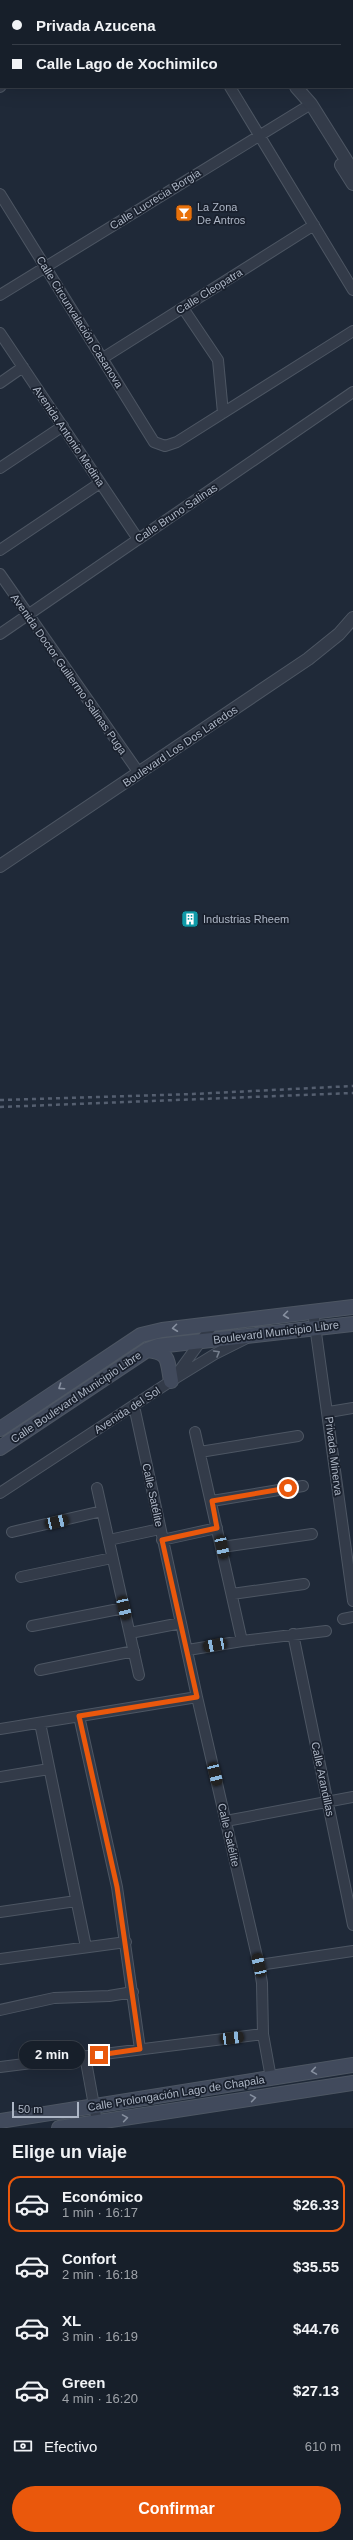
<!DOCTYPE html>
<html lang="es">
<head>
<meta charset="utf-8">
<style>
	body { margin:0; font-family:Helvetica,sans-serif; background:#202732; color:#f1f3f6; height:100vh; display:flex; flex-direction:column; font-size:15px; white-space:nowrap }
	* { box-sizing:border-box; margin:0 }
	p { font-size:13px; color:#9ea2a8 }
	.icon { flex:none; width:22px; height:22px; fill:none; stroke:currentColor; stroke-width:2; stroke-linecap:round; stroke-linejoin:round }
	.map { position:relative; height:2128px; overflow:hidden }
	.sheet { display:flex; flex-direction:column; background:#171f2a; flex:1 }
	.sheet>* { flex:none }
	.top-card { position:absolute; left:0px; top:0px; width:353px; height:88px; box-shadow:0 4px 16px #0002,0 0 0 1px #363d47; display:grid; align-content:center; height:88px; padding:0 12px; background:#171f2a }
	.scale { position:absolute; left:12px; bottom:10px; width:67px; box-sizing:border-box; padding-left:4px; border:2px solid #adb6c5; border-top:0; font-size:11px; line-height:14px; white-space:nowrap; color:#adb6c5; -webkit-text-stroke:3px #19202d; paint-order:stroke }
	.end { position:absolute; width:18px; height:18px; margin:-9px; border:5px solid #ea580c; background:#fff; box-shadow:0 0 0 2px #fff }
	.from { border-radius:50% }
	.bubble { position:absolute; height:28px; border-radius:14px; background:#171f2a; box-shadow:0 4px 16px #0002,0 0 0 1px #363d47; font-size:13px; font-weight:700; line-height:28px; text-align:center }
	.car { position:absolute; width:12px; height:24px; margin:-12px -6px; border-radius:5px; box-shadow:0 0 3px 1px #0007; background:linear-gradient(#222 24%,#8ab4d8 0 40%,#222 0 76%,#8ab4d8 0 86%,#222 0) }
	.top-card b { display:flex; align-items:center; gap:14px; height:38px; font-size:15px }
	.top-card b+b { border-top:1px solid #363d47 }
	.top-card i { width:10px; height:10px; background:#f1f3f6 }
	ul { padding:0; list-style:none }
	li { display:flex; align-items:center; gap:12px; height:56px; margin:0 8px 6px; padding:0 4px; border:2px solid transparent; border-radius:12px }
	li div { flex:1 }
	li b { display:block; font-size:15px }
	li em { font-style:normal; font-weight:700 }
	li.active { border-color:#ea580c }
	li>.icon { width:36px; height:36px; stroke-width:1.5 }
	h2 { padding:0 12px; font-size:18px; line-height:48px }
	.pay { display:flex; align-items:center; gap:10px; height:44px; padding:0 12px; font-size:15px }
	.pay p { margin-inline-start:auto }
	.button { display:flex; gap:8px; margin-top:auto; padding:8px 12px }
	.button a { flex:1; height:46px; border-radius:24px; background:#ea580c; color:#fff; font-size:16px; font-weight:700; line-height:46px; text-align:center }
	.map>svg:first-child { display:block }
</style>
</head>
<body>
<div class="map">
<svg width="353" height="2128" viewBox="0 0 353 2128">
	<rect width="100%" height="100%" fill="#1f2938"/>
	<g fill="none" stroke-linecap="round" stroke-linejoin="round">
		<defs>
			<path id="minor" d="M272 1 274 0
				M0 87 1 86
				M230 87 353 290
				M0 194 154 442 165 446 177 442 353 331
				M0 295 311 104
				M183 308 218 360 223 413
				M0 333 138 539
				M103 358 314 225
				M0 383 23 367
				M0 468 63 426
				M0 550 100 483
				M0 574 139 773
				M0 634 353 392
				M313 1311 353 1601
				M177 1374 214 1323
				M134 1406 197 1697 259 1965 262 1983 263 2034 271 2078
				M329 1412 353 1408
				M195 1432 242 1641
				M200 1452 298 1436
				M97 1488 139 1675
				M0 1493 171 1381 215 1354 245 1339
				M212 1501 303 1486
				M12 1532 102 1511
				M109 1540 160 1529
				M162 1540 217 1528
				M222 1547 312 1534
				M21 1577 112 1558
				M232 1594 304 1584
				M343 1619 353 1617
				M32 1626 124 1608
				M130 1633 181 1623
				M293 1634 353 1925
				M188 1650 242 1641 326 1631
				M40 1670 134 1651
				M79 1716 117 1887 140 2049
				M40 1723 86 1947
				M0 1729 197 1697
				M0 1777 49 1769
				M226 1821 353 1797
				M0 1912 76 1901
				M0 1959 126 1942
				M259 1965 353 1951
				M0 2010 54 1998 109 1996 133 1992
				M85 2056 97 2122
				M0 2067 263 2034"/>
			<path id="tertiary" d="M242 0V1
				M296 87 311 104 353 171
				M341 165 353 184
				M0 866 308 659 339 634 353 618"/>
			<path id="secondary" d="M148 1350C170 1353 167 1360 171 1381
				M0 1429 141 1335 162 1330 353 1307
				M0 1448 147 1350 158 1346 353 1324
				M0 2121 353 2065
				M59 2128 353 2083"/>
		</defs>
		<use href="#minor" stroke="#4d5663" stroke-width="12"/>
		<use href="#tertiary" stroke="#4d5663" stroke-width="14"/>
		<use href="#secondary" stroke="#4d5663" stroke-width="16"/>
		<use href="#minor" stroke="#333b49" stroke-width="10"/>
		<use href="#tertiary" stroke="#333b49" stroke-width="12"/>
		<use href="#secondary" stroke="#414a5c" stroke-width="14"/>
		<path stroke="#555f70" stroke-width="2.5" stroke-dasharray="4 4" stroke-linecap="butt" d="M0 1100 193 1094 353 1086
			M0 1107 353 1093"/>
	</g>
	<defs><path id="oneway-chevron" d="M-2-3.5L2.5 0L-2 3.5" fill="none" stroke-width="1.6" stroke-linecap="round" stroke-linejoin="round"/></defs>
	<g stroke="#8790a0">
		<use href="#oneway-chevron" transform="translate(286 1315) rotate(173)"/>
		<use href="#oneway-chevron" transform="translate(175 1328) rotate(173)"/>
		<use href="#oneway-chevron" transform="translate(61 1387) rotate(146)"/>
		<use href="#oneway-chevron" transform="translate(314 2071) rotate(171)"/>
		<use href="#oneway-chevron" transform="translate(253 2098) rotate(-9)"/>
		<use href="#oneway-chevron" transform="translate(125 2118) rotate(-9)"/>
	</g>
	<use stroke="#767f8d" href="#oneway-chevron" transform="translate(217 1353) rotate(-30)"/>
	<g fill="none" stroke-linecap="round" stroke-linejoin="round">
		<path stroke="#ea580c" stroke-width="5" d="M99 2055 140 2049 117 1887 79 1716 197 1697 162 1540 217 1528 212 1501 288 1488"/>
	</g>
	<defs>
		<symbol id="bar-square" viewBox="-11 -11 22 22"><rect x="-9" y="-9" width="18" height="18" rx="4" fill="#e8710a" stroke="#19202d"/><path d="M-6-5H6L.8 .8V4.5H3.5V6h-7V4.5H-.8V.8Z" fill="#fff"/></symbol>
		<symbol id="building-square" viewBox="-11 -11 22 22"><rect x="-9" y="-9" width="18" height="18" rx="4" fill="#0f9aa8" stroke="#19202d"/><path d="M-4-6H4V6H1V3H-1V6H-4ZM-2.5-4.3h1.7v1.8h-1.7ZM.8-4.3h1.7v1.8H.8ZM-2.5-1h1.7V.8h-1.7ZM.8-1h1.7V.8H.8Z" fill="#fff"/></symbol>
	</defs>
	<g fill-rule="evenodd">
		<use href="#bar-square" x="174" y="203" width="20" height="20"/>
		<use href="#building-square" x="180" y="909" width="20" height="20"/>
	</g>
	<g text-anchor="middle" dominant-baseline="central" stroke-width="3.5" stroke-linejoin="round" paint-order="stroke">
		<g font-size="11" fill="#adb6c5" stroke="#19202d">
			<text transform="translate(155 199) rotate(-32)">Calle Lucrecia Borgia</text>
			<text transform="translate(209 291) rotate(-32)">Calle Cleopatra</text>
			<text transform="translate(80 322) rotate(58)">Calle Circunvalación Casanova</text>
			<text transform="translate(69 436) rotate(56)">Avenida Antonio Medina</text>
			<text transform="translate(176 513) rotate(-34)">Calle Bruno Salinas</text>
			<text transform="translate(69 674) rotate(55)">Avenida Doctor Guillermo Salinas Puga</text>
			<text transform="translate(180 746) rotate(-34)">Boulevard Los Dos Laredos</text>
			<text transform="translate(276 1332) rotate(-7)">Boulevard Municipio Libre</text>
			<text transform="translate(76 1397) rotate(-34)">Calle Boulevard Municipio Libre</text>
			<text transform="translate(127 1410) rotate(-33)">Avenida del Sol</text>
			<text transform="translate(334 1456) rotate(83)">Privada Minerva</text>
			<text transform="translate(153 1495) rotate(78)">Calle Satélite</text>
			<text transform="translate(323 1779) rotate(78)">Calle Arandillas</text>
			<text transform="translate(229 1835) rotate(77)">Calle Satélite</text>
			<text transform="translate(176 2093) rotate(-9)">Calle Prolongación Lago de Chapala</text>
		</g>
		<g font-size="11" fill="#adb6c5" stroke="#19202d" text-anchor="start">
			<text x="197" y="207">La Zona<tspan x="197" dy="13">De Antros</tspan></text>
			<text x="203" y="919">Industrias Rheem</text>
		</g>
	</g>
</svg>
<div class="scale">50 m</div>
<i class="end from" style="left:288px;top:1488px"></i>
<i class="end" style="left:99px;top:2055px"></i>
<div class="bubble" style="left:19px;top:2041px;width:66px">2 min</div>
<i class="car" style="left:57px;top:1522px;rotate:77deg"></i>
<i class="car" style="left:222px;top:1547px;rotate:168deg"></i>
<i class="car" style="left:124px;top:1608px;rotate:167deg"></i>
<i class="car" style="left:215px;top:1645px;rotate:259deg"></i>
<i class="car" style="left:215px;top:1774px;rotate:166deg"></i>
<i class="car" style="left:259px;top:1965px;rotate:347deg"></i>
<i class="car" style="left:232px;top:2038px;rotate:83deg"></i>
<div class="top-card">
<b><i class="from"></i>Privada Azucena</b>
<b><i></i>Calle Lago de Xochimilco</b>
</div>
</div>
<section class="sheet">
<h2>Elige un viaje</h2>
<ul>
<li class="active"><svg class="icon" aria-label="car" viewBox="0 0 24 24"><path d="M5 17H2v-5l4-1 3-4h7l3 4 3 1v5h-3M9 17h6M6 11h13"/><circle cx="7" cy="17" r="2"/><circle cx="17" cy="17" r="2"/></svg><div><b>Económico</b><p>1 min · 16:17</p></div><em>$26.33</em></li>
<li><svg class="icon" aria-label="car" viewBox="0 0 24 24"><path d="M5 17H2v-5l4-1 3-4h7l3 4 3 1v5h-3M9 17h6M6 11h13"/><circle cx="7" cy="17" r="2"/><circle cx="17" cy="17" r="2"/></svg><div><b>Confort</b><p>2 min · 16:18</p></div><em>$35.55</em></li>
<li><svg class="icon" aria-label="car" viewBox="0 0 24 24"><path d="M5 17H2v-5l4-1 3-4h7l3 4 3 1v5h-3M9 17h6M6 11h13"/><circle cx="7" cy="17" r="2"/><circle cx="17" cy="17" r="2"/></svg><div><b>XL</b><p>3 min · 16:19</p></div><em>$44.76</em></li>
<li><svg class="icon" aria-label="car" viewBox="0 0 24 24"><path d="M5 17H2v-5l4-1 3-4h7l3 4 3 1v5h-3M9 17h6M6 11h13"/><circle cx="7" cy="17" r="2"/><circle cx="17" cy="17" r="2"/></svg><div><b>Green</b><p>4 min · 16:20</p></div><em>$27.13</em></li>
</ul>
<div class="pay"><svg class="icon" aria-label="cash" viewBox="0 0 24 24"><path d="M3 7h18v10H3z"/><circle cx="12" cy="12" r="2"/></svg>Efectivo<p>610 m</p></div>
<div class="button"><a>Confirmar</a></div>
</section>
</body>
</html>
